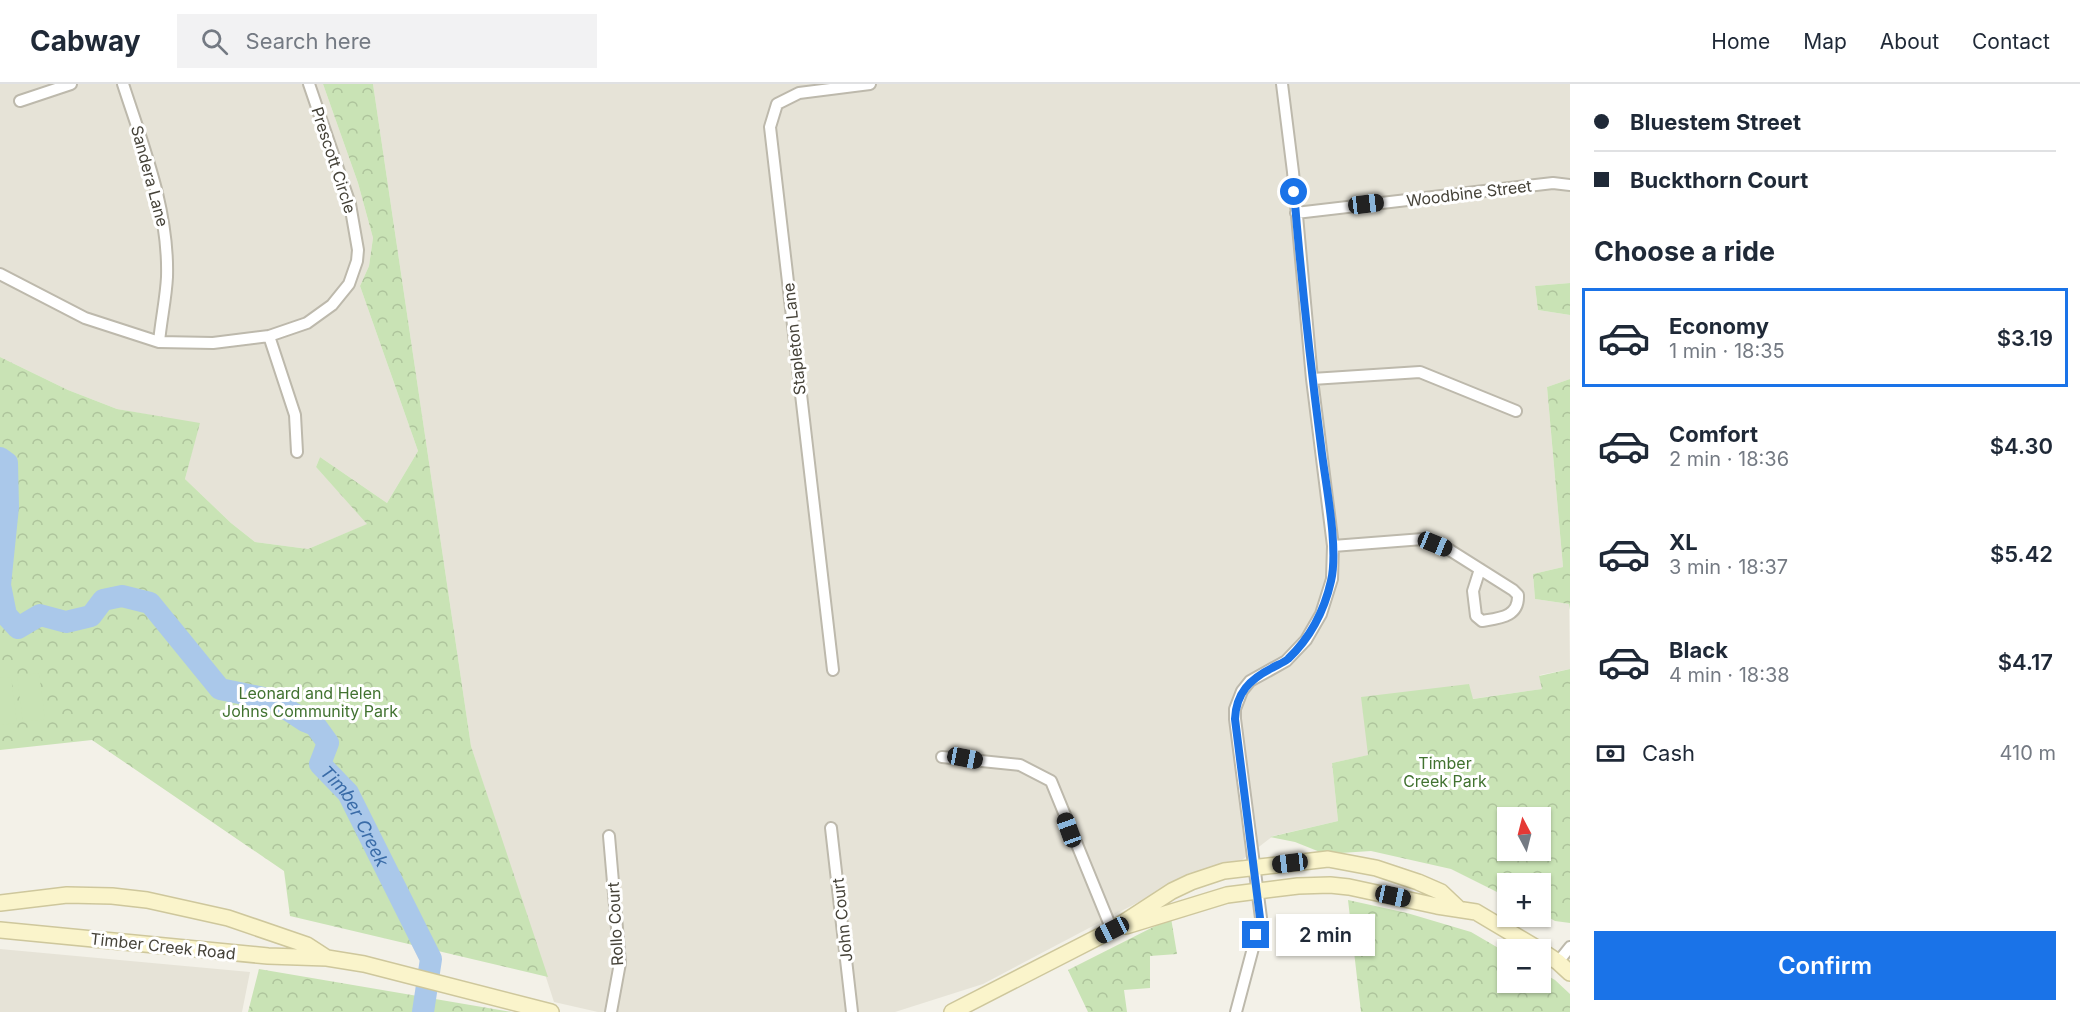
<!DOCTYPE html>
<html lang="en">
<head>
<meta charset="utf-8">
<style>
	body { margin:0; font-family:Inter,sans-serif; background:#f2f2f3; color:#1f2937; height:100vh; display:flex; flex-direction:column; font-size:22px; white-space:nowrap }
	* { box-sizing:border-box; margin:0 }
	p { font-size:20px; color:#747a83 }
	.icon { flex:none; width:33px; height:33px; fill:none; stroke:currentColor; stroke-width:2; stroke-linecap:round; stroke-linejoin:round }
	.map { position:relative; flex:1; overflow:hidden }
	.sheet { display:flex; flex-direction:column; background:#fff; width:510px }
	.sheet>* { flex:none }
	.top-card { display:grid; align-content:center; height:132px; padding:0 24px; background:#fff }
	.needle { width:39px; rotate:353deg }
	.fabs { position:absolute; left:1497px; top:723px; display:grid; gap:12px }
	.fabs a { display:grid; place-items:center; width:54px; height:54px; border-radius:0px; background:#fff; box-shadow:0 2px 4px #0004; font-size:30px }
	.end { position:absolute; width:27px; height:27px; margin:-14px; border:8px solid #1a73e8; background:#fff; box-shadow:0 0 0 3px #fff }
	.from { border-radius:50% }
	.bubble { position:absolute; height:42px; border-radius:0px; background:#fff; box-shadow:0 2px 4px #0004; font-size:20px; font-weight:600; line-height:42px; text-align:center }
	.car { position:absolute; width:18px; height:36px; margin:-18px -9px; border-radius:8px; box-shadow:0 0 4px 2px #0007; background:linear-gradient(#222 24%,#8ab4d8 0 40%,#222 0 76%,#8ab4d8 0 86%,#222 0) }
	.top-card b { display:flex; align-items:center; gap:21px; height:57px; font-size:22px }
	.top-card b+b { border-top:2px solid #e0e1e3 }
	.top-card i { width:15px; height:15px; background:#1f2937 }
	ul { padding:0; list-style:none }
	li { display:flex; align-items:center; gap:18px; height:99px; margin:0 12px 9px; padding:0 12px; border:3px solid transparent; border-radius:0px }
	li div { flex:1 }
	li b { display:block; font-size:22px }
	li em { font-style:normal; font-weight:600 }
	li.on { border-color:#1a73e8 }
	li>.icon { width:54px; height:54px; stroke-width:1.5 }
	h2 { padding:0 24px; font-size:27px; line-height:72px }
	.pay { display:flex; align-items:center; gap:15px; height:66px; padding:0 24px; font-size:22px }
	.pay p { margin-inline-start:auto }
	.button { display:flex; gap:12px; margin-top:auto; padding:12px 24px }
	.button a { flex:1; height:69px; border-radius:0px; background:#1a73e8; color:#fff; font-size:24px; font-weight:600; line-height:69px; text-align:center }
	header { display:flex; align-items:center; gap:36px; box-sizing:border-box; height:84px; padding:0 30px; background:#fff; border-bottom:2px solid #e0e1e3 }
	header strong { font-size:28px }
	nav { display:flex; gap:33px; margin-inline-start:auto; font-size:21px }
	.search { width:420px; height:54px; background:#f2f2f3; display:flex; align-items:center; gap:15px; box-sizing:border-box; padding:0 21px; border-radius:0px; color:#747a83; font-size:22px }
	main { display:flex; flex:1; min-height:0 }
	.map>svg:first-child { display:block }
</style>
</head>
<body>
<header>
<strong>Cabway</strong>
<div class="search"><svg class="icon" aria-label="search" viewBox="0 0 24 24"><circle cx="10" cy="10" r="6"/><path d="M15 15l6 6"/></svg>Search here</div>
<nav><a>Home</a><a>Map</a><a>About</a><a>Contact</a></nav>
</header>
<main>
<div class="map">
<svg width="1570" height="928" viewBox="0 0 1570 928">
	<defs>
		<pattern id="park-crowns" width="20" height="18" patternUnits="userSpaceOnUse" patternTransform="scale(1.5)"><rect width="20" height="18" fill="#c9e3b5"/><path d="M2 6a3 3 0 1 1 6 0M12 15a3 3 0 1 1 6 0" fill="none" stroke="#aec49c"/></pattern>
	</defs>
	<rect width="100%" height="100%" fill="#f3f1e8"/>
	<path fill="#e6e3d7" d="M0 0H323L358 99 373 154 369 182 360 202 418 367 387 419 320 373 316 383 368 440 308 465 255 458 231 439 185 395 199 340 117 325 68 306 0 273Z
		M373 0H1570V199L1535 202 1538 226 1570 231V295L1547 303 1563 483 1533 490 1535 515 1569 520 1570 585 1540 591 1542 605 1472 615 1468 600 1369 671 1332 679 1338 737 1273 752 1238 779 1167 803 983 900 895 928H598L554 918 471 662Z
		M0 865 250 888 242 928H0Z"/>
	<path fill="url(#park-crowns)" fill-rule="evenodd" d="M323 0H373L471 662 548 893 290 832 284 787 92 656 0 666V273L68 306 117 325 200 339 185 395 231 439 255 458 308 465 367 440 316 383 320 373 387 419 418 367 360 202 369 182 373 154 358 99Z
		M1570 199V231L1538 226 1535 202Z
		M1570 295V526L1569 520 1535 515 1533 490 1563 483 1547 303Z
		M1570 585V839L1555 837 1541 829 1540 800H1508L1507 813 1451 785 1371 767 1325 770 1295 758 1270 753 1338 737 1332 679 1368 671 1361 613 1469 600 1473 615 1542 605 1539 592ZM1508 734H1540V766H1508Z
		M1348 816 1407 829 1471 848 1507 869 1508 898H1540L1541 888 1555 896 1570 910V928H1361Z
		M1171 834 1177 870 1150 872V904L1124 906 1127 928H1088L1068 886Z
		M259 885 512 928H248Z"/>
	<path fill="#c9e3b5" d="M39 589 45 635 23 638 17 592Z
		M11 593 17 639 0 641V594Z"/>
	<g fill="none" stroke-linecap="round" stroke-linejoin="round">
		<path stroke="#aac8ea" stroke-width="22" id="s1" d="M0 374 7 379 8 423 0 501 6 531 18 544 40 531 66 538 91 532 103 516 122 512 150 519 220 605 273 616 305 637 315 641 328 659 320 680 348 709 431 875 423 928"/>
		<defs>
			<path id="street" d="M123 0C143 62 169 126 167 193 166 214 161 236 159 258
				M20 17 71 0
				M1296 129 1553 99 1570 101
				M0 190 85 234 159 258 213 259 269 252 307 239 332 221 349 200 357 177 358 166 350 120 309 0
				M269 252 295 331 297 368
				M1312 295 1420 288 1516 327
				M1333 462 1423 455 1448 465 1513 506 1518 511C1519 533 1500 534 1482 537L1476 532 1473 507 1480 485
				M833 586 770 43 777 20 799 9 870 0
				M942 673 1020 681 1051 697 1112 846
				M831 744 852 928
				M609 752 620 879 611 928
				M1558 878 1570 863
				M1236 928 1261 834 1235 635V625L1242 607 1250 597 1286 577 1306 556 1321 530 1332 495 1333 462 1312 295 1293 88 1282 0"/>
			<path id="secondary" d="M0 819 67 811 112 812 147 816 228 834 307 861 327 874
				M1126 842 1227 811 1298 802 1330 801 1349 803 1437 822 1476 828 1540 866
				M0 846 268 872 327 874 364 880 551 928
				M1540 866 1558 878 1570 889
				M952 928 1112 846 1172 807 1191 798 1224 787 1328 775 1376 784 1418 798 1441 808 1459 825"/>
		</defs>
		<use href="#street" stroke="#bdb9ac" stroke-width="14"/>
		<use href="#secondary" stroke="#cec79c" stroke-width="18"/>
		<use href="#street" stroke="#fff" stroke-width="10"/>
		<use href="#secondary" stroke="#faf4cb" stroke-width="15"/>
	</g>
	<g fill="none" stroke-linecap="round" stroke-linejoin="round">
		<path stroke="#1a73e8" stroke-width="8" d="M1256 851 1260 834 1235 635C1236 609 1250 595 1272 584 1277 581 1283 579 1288 575 1311 553 1324 528 1331 497 1339 463 1325 398 1321 362 1310 277 1301 193 1294 108"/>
	</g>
	<g text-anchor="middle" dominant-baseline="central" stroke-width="6" stroke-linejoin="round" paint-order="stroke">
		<g font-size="16" fill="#454238" stroke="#fff">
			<text transform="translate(334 76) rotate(72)">Prescott Circle</text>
			<text transform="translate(150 92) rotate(75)">Sandera Lane</text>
			<text transform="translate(1469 109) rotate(-7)">Woodbine Street</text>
			<text transform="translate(794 255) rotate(-96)">Stapleton Lane</text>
			<text transform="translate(842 836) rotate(-96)">John Court</text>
			<text transform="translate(615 840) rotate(-93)">Rollo Court</text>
			<text transform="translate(163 862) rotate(6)">Timber Creek Road</text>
		</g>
		<g font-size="16" fill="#417230" stroke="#fff">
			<text x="310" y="609">Leonard and Helen<tspan x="310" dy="18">Johns Community Park</tspan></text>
			<text x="1445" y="679">Timber<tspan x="1445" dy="18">Creek Park</tspan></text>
		</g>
		<g font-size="18" font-style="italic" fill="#3a6ca8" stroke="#fff">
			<text stroke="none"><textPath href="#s1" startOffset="648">Timber Creek</textPath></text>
		</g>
	</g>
</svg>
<div class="fabs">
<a><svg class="needle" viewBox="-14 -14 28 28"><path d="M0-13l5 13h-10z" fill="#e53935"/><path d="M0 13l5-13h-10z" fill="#747a83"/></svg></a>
<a>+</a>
<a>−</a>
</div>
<i class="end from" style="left:1294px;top:108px"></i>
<i class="end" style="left:1256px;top:851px"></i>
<div class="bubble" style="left:1276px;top:830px;width:99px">2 min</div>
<i class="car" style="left:1366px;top:120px;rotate:83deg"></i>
<i class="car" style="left:1435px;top:460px;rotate:112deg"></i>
<i class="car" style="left:965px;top:674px;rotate:101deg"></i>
<i class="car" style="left:1069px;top:746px;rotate:340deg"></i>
<i class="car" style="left:1290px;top:779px;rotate:263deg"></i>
<i class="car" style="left:1393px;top:812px;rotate:102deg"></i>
<i class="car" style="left:1112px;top:846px;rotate:243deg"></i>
</div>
<section class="sheet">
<div class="top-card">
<b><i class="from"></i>Bluestem Street</b>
<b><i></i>Buckthorn Court</b>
</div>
<h2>Choose a ride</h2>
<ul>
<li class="on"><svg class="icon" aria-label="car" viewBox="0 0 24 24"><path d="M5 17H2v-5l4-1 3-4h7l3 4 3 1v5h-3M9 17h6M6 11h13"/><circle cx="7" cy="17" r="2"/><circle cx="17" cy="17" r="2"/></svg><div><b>Economy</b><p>1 min · 18:35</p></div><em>$3.19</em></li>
<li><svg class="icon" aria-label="car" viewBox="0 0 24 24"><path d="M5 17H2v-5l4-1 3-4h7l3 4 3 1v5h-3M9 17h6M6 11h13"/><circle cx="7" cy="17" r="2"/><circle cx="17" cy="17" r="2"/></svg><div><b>Comfort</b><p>2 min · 18:36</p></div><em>$4.30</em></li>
<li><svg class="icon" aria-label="car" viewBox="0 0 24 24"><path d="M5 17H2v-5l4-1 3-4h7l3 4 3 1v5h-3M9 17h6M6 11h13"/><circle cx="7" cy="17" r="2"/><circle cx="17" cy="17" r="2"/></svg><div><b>XL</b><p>3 min · 18:37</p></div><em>$5.42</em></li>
<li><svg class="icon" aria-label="car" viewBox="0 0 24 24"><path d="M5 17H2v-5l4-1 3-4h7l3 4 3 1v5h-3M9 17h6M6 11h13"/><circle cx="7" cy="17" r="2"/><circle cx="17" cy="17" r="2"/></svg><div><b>Black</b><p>4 min · 18:38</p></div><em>$4.17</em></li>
</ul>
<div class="pay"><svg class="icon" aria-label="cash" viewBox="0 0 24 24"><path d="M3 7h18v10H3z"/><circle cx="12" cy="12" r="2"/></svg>Cash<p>410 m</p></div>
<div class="button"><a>Confirm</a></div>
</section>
</main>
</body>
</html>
